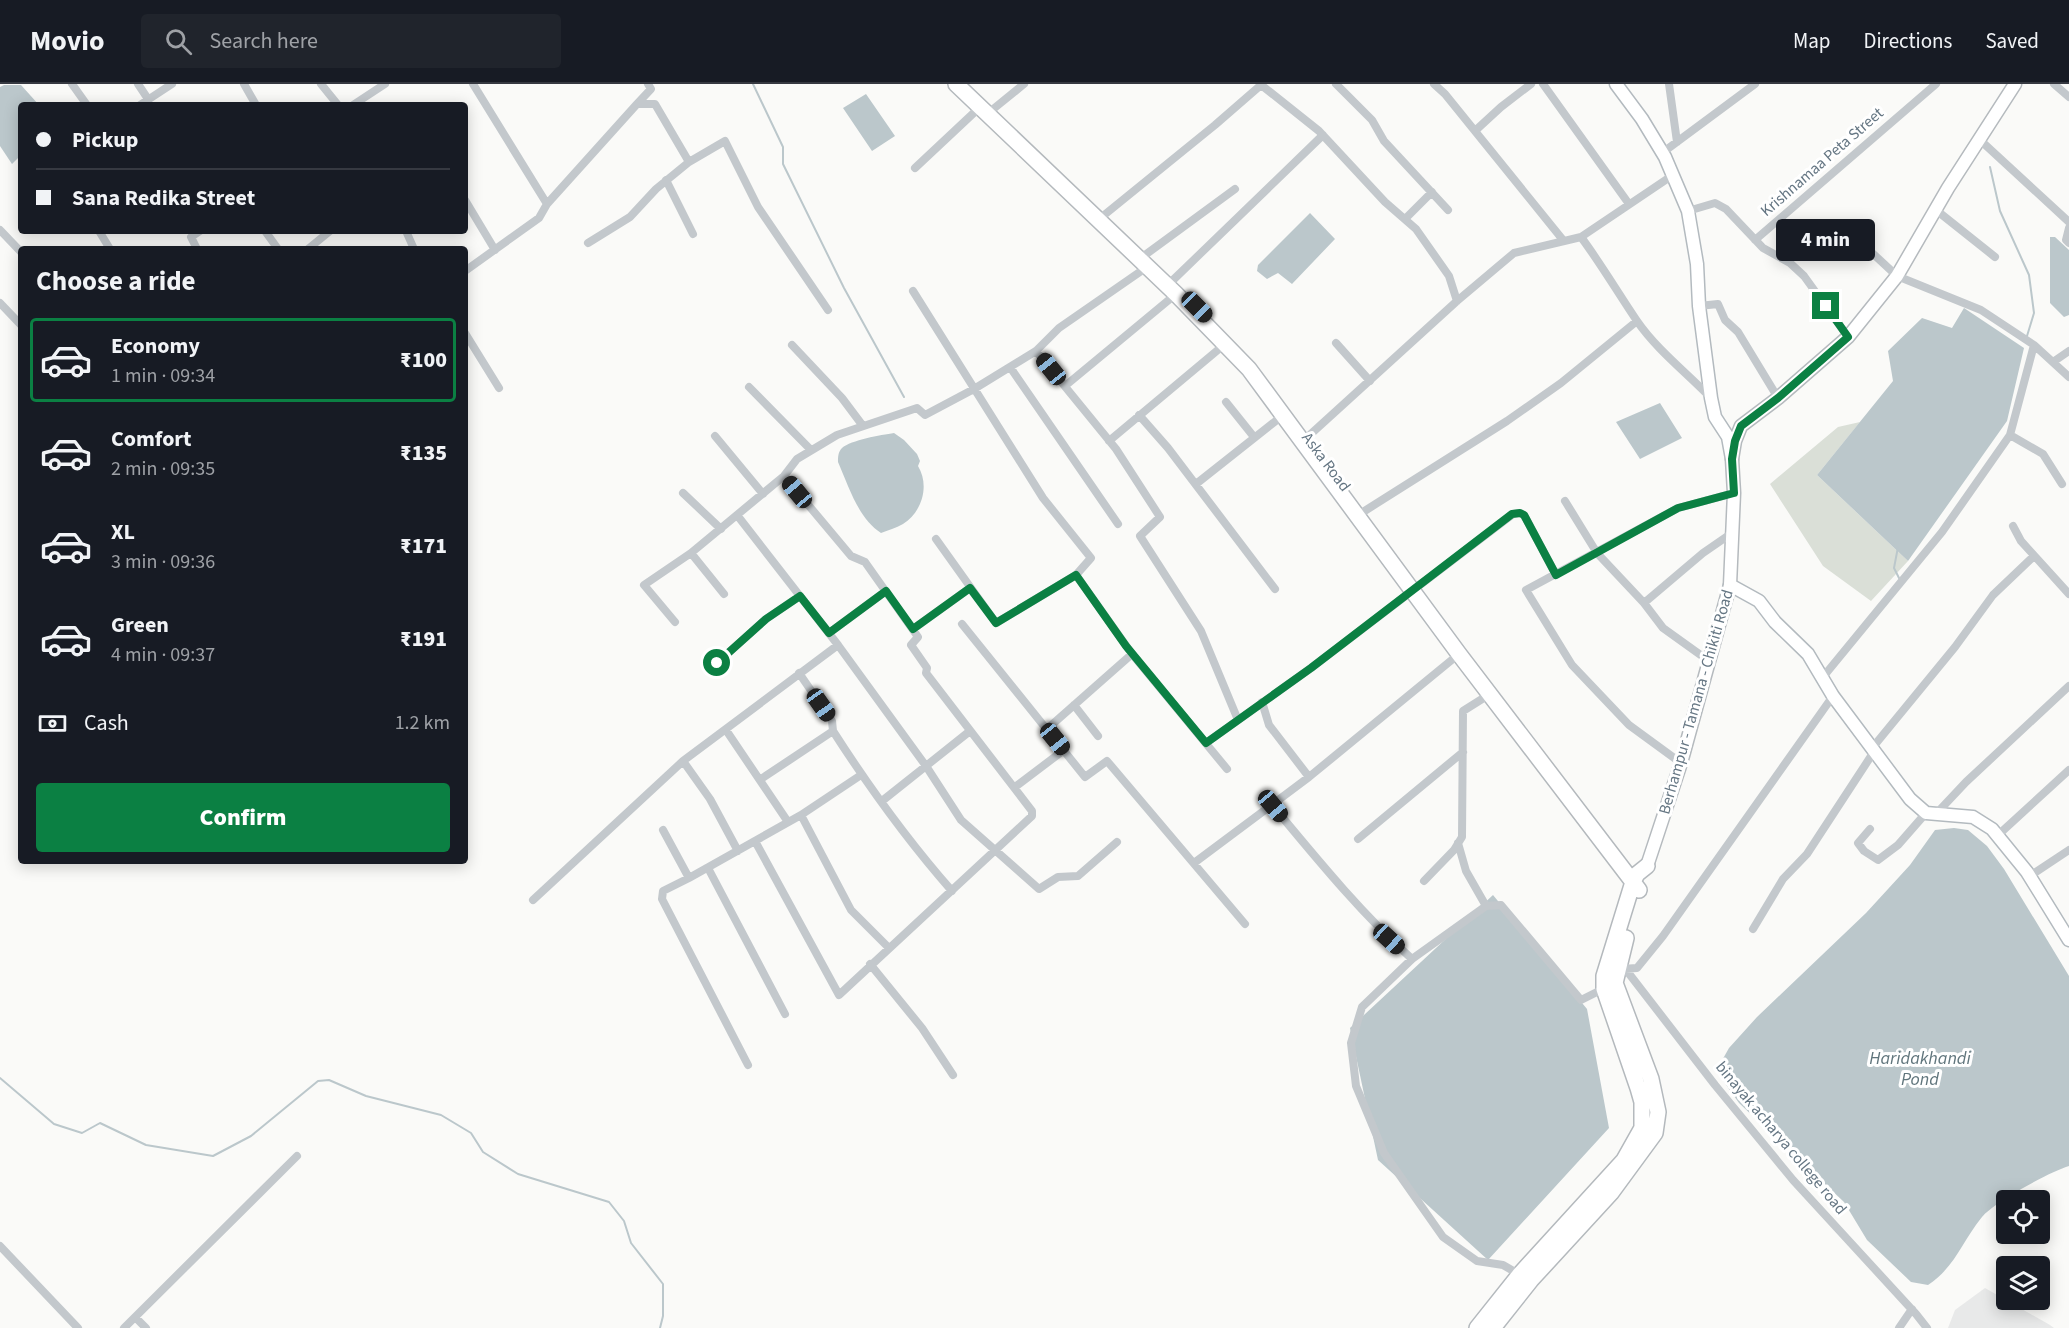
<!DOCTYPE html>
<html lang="en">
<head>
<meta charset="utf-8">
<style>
	body { margin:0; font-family:"Source Sans 3",sans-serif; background:#20242c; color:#f1f3f6; height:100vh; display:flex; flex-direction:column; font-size:22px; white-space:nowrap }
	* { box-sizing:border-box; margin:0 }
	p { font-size:20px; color:#9ea1a6 }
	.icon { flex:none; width:33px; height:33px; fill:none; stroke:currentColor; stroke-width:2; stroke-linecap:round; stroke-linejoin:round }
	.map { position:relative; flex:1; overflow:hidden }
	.panel { position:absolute; left:18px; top:162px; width:450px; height:618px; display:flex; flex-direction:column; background:#171b24; border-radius:6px; box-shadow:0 3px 15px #0003 }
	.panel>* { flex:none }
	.banner { position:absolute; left:18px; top:18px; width:450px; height:132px; border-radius:6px; box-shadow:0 3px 15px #0003; display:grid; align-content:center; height:132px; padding:0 18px; background:#171b24 }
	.fabs { position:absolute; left:1996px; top:1106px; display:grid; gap:12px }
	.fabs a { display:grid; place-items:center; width:54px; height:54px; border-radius:6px; background:#171b24; box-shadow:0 3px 15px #0003; font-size:30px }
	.end { position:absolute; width:27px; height:27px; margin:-14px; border:8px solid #0b8043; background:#fff; box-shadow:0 0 0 3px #fff }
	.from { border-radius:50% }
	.bubble { position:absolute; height:42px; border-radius:6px; background:#171b24; box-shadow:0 3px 15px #0003; font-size:20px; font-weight:800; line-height:42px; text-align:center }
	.car { position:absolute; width:18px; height:36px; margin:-18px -9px; border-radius:8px; box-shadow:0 0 4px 2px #0007; background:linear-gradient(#222 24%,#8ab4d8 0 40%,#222 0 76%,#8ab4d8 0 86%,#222 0) }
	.banner b { display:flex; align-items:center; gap:21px; height:57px; font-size:22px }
	.banner b+b { border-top:2px solid #363941 }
	.banner i { width:15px; height:15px; background:#f1f3f6 }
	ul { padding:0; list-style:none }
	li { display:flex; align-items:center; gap:18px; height:84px; margin:0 12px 9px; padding:0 6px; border:3px solid transparent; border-radius:6px }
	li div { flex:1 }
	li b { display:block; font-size:22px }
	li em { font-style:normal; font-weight:800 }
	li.on { border-color:#0b8043 }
	li>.icon { width:54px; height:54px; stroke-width:1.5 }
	h2 { padding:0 18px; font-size:27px; line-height:72px }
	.pay { display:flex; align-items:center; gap:15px; height:66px; padding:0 18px; font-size:22px }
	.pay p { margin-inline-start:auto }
	.action { display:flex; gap:12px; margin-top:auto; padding:12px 18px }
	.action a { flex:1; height:69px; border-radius:6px; background:#0b8043; color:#fff; font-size:24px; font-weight:800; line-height:69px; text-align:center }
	header { display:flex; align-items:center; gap:36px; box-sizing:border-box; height:84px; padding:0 30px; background:#171b24; border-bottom:2px solid #363941 }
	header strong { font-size:28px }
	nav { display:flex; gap:33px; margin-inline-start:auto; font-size:21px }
	.search { width:420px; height:54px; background:#20242c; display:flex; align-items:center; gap:15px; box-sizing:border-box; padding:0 21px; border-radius:6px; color:#9ea1a6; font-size:22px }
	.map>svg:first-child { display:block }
</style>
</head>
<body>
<header>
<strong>Movio</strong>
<div class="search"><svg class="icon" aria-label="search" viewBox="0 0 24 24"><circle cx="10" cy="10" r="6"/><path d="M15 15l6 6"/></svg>Search here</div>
<nav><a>Map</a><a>Directions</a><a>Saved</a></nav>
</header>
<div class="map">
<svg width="2069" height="1244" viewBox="0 0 2069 1244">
	<rect width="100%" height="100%" fill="#fafaf8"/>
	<path fill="#e8e9e9" d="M1985 1204 2050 1241 2054 1244H1948L1955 1226Z"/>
	<path fill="#dadfd7" d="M1860 338 1817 391 1908 477 1871 517 1823 482 1770 400 1838 343Z"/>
	<path fill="#bbc7cb" d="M4 1H21L39 21H21V71L12 80 0 62V3Z
		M866 10 895 52 872 67 843 24Z
		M1310 129 1335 155 1292 200 1278 189 1267 195 1257 187 1258 181Z
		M2050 153H2055L2069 166V231L2064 233 2050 219Z
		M1964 224 2024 264 2007 337 1908 477 1817 391 1893 297 1888 267 1922 234 1952 244Z
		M1660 319 1682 354 1640 375 1616 338Z
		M894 349 904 356 917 370 920 377 918 382C930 402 922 428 903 440 896 444 888 446 881 449 858 434 849 403 838 378 838 373 838 368 842 364 851 356 881 351 894 349Z
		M1954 744 1968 746 1987 762 2004 785 2069 892V1082C2051 1087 1993 1119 1982 1133 1961 1159 1956 1182 1928 1201L1911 1198 1867 1156 1844 1118 1739 1019 1722 995 1720 980 1729 964 1757 933 1866 829 1910 781 1935 746Z
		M1493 811 1587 925 1609 1044 1488 1176 1378 1076 1350 944Z"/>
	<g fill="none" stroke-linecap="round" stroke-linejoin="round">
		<path stroke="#bbc7cb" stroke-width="2" d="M753 0 783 63V80L844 204 904 313
			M1990 83 2000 127 2029 191 2034 229 2027 252
			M1898 463 1894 484 1899 494
			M0 994 54 1040 82 1049 100 1039 146 1061 213 1072 251 1052 318 997 329 996 366 1012 441 1031 471 1049 483 1068 518 1090 609 1118 624 1137 631 1159 663 1200V1232L660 1244"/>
		<defs>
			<path id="secondary" d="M1616 0 1642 35 1665 73 1688 127 1697 180 1699 222 1711 314 1715 333 1728 353 1732 375
				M1730 501 1759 517 1775 538 1808 570 1833 612 1910 715 1926 729 1973 733 1992 745 2027 788 2069 856"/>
			<path id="primary" d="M1647 782 1681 679 1730 501 1734 409 1732 375 1735 357 1741 342 1778 314 1848 253 1897 192 1948 104 2015 0"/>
			<path id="highway" d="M956 0 1176 210 1249 285 1459 570 1639 806
				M1477 1244 1520 1190 1624 1076 1642 1044V1018L1638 1004 1604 905V892L1633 798 1637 790 1647 782
				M1493 1244 1531 1196 1611 1109 1655 1049 1658 1028 1651 995 1615 899 1626 854"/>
		</defs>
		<use href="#secondary" stroke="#b3babf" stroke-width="15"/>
		<use href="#primary" stroke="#b5babe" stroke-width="15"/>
		<use href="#highway" stroke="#b4b9bd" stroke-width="18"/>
		<path stroke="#c3c8cc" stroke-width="8" d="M72 0 87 21
			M138 0 148 15
			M244 0 256 21
			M321 0 338 21
			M473 0 547 120
			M1260 0 1319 47 1385 118 1416 145 1449 192 1457 217
			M1336 0 1372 36 1384 57 1448 126
			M1434 0 1445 10 1563 156
			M1543 0 1629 120
			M1669 0 1677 58
			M2054 0 2069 13
			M637 20 651 5 648 0
			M140 21 172 0
			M353 21 385 0
			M992 26 1024 0
			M1476 46 1501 23 1531 0
			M1980 56 2069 138
			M1662 69 1755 0
			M689 78 725 57 758 123 828 226
			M915 84 979 24
			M666 96 693 150
			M465 116 495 166
			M1936 126 1995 173
			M1688 127 1715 119 1726 125 1763 164 1790 179 1804 192 1848 253
			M1405 135 1432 108
			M1098 136 1215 41 1261 1
			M2069 144 2066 156 2069 159
			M0 146 21 168
			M99 147 110 165
			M265 147 278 165
			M406 147 414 165
			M1581 153C1601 180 1618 209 1637 237 1657 266 1687 289 1711 314
			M1755 156 1936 0
			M197 165 191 153 200 147
			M308 165 330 147
			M1869 166 1897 192 1981 226 2034 261 2069 293
			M465 187 539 134 547 120 637 20H655L689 78 656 105 630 133 588 159
			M1172 197 1323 51
			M913 207 1043 414 1091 474 1076 491 1132 570 1227 685
			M0 219 21 241
			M1699 222 1718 220 1725 236 1738 248 1778 314
			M465 249 499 304
			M1336 259 1370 297
			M792 261 842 314 863 342
			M1036 267 1116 365 1160 433 1140 452 1201 547 1238 636
			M2053 278 2069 267
			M1010 283 1118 440
			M1065 302 1176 210
			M749 303 811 366
			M1226 318 1254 353
			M1139 331 1168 364 1275 505
			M2010 351 2043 370 2062 400
			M715 352 763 410
			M1109 357 1225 260
			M1302 358 1457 217 1514 169 1581 153 1673 91
			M1196 400 1282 332
			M683 409 721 445
			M1565 417 1597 469 1644 519 1663 544 1709 577
			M1363 428 1507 337 1561 299 1637 237
			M737 431 838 561 926 682 961 736 1039 805 1058 793 1078 792 1117 758
			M2013 442 2021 457 2069 510
			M936 455 996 539 1076 491
			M691 469 724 510
			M1644 519 1703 469 1732 449
			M675 538 644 501 691 469 784 392 797 375 837 351 917 324 925 331 974 305 1036 267 1059 244 1147 183 1145 171 1235 105
			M962 540 1085 693 1107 677 1245 840
			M913 545 970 504
			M829 549 886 507
			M717 579 766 535 800 512
			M799 589 832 637 833 647C869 703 908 757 952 807
			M1823 593 1942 448 2010 351 2034 261
			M1262 618 1269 641 1309 693
			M1074 621 1098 652
			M1047 645 1132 570
			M726 646 788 738
			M1206 659 1311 584 1513 430 1520 429 1524 431 1556 491
			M1873 663 1955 563 1993 511 2034 472
			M683 677 710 715 738 767
			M1681 679 1629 641 1572 581 1526 506 1678 424 1734 409
			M761 695 833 647
			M1015 703 1064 666
			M882 717 970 647
			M1273 722C1317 775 1361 829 1412 875
			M801 731 851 826 889 864
			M1935 731 1966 698 2069 602
			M1870 745 1858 759 1864 767 1878 776 1898 761 1926 729
			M663 746 689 794 663 807 662 815 748 981
			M1997 752 2069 686
			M1358 755 1463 668
			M755 757 839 911 1032 732V727L926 589 927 584 911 561 918 553 865 478 851 472 784 392
			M1458 759 1466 787 1486 822
			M1194 779 1309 693 1459 570
			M708 784 785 930
			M2030 792 2069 766
			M689 794 801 731 861 691
			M1424 797 1454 766 1462 753 1463 627 1490 610
			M533 816 683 677 838 561
			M1753 845 1783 795 1807 770 1875 666
			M1620 878 1715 1001 1793 1096 1916 1230 1927 1244
			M870 880 922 944 953 991
			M1622 885 1637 884 1663 852 1833 612
			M0 1162 78 1244
			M1522 1192 1503 1181 1477 1177 1443 1153 1384 1069 1356 1002 1351 959 1362 923 1412 875 1486 822 1501 821 1581 916 1607 903
			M135 1233 146 1244
			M124 1244 297 1072
			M1899 1244 1912 1225"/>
		<use href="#secondary" stroke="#fff" stroke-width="12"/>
		<use href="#primary" stroke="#fff" stroke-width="12"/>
		<use href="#highway" stroke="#fff" stroke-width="15"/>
	</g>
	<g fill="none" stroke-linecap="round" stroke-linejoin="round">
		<path stroke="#0b8043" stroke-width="8" d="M717 579 766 535 800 512 829 549 886 507 913 545 970 504 996 539 1076 491 1126 562 1206 659 1311 584 1512 430 1520 429 1524 431 1556 491 1678 424 1734 409 1732 375 1735 357 1741 342 1778 314 1848 253 1826 222"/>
	</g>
	<g text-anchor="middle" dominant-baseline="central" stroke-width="6" stroke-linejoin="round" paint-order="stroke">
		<g font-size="16" fill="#657683" stroke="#fff">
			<text transform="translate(1822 78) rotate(-41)">Krishnamaa Peta Street</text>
			<text transform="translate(1326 378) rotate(53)">Aska Road</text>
			<text transform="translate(1696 618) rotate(-74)">Berhampur - Tamana - Chikiti Road</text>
			<text transform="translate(1781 1054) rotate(50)">binayak acharya college road</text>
		</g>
		<g font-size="18" font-style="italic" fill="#60757c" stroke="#fff">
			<text x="1920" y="974">Haridakhandi<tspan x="1920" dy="21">Pond</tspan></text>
		</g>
	</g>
</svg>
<div class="fabs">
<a><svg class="icon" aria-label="locate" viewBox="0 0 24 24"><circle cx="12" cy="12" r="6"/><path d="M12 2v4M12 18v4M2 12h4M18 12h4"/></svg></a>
<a><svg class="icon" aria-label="layers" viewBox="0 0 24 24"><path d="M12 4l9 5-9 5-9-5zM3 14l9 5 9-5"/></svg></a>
</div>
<i class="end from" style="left:717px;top:579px"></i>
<i class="end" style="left:1826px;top:222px"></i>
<div class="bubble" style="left:1776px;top:135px;width:99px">4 min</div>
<i class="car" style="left:1197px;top:223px;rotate:135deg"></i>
<i class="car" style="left:1051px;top:285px;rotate:321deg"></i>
<i class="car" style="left:797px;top:408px;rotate:320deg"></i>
<i class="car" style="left:821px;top:621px;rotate:145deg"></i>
<i class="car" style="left:1055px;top:655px;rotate:141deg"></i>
<i class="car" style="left:1273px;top:722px;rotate:140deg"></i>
<i class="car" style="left:1389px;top:855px;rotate:132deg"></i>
<div class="banner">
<b><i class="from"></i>Pickup</b>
<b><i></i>Sana Redika Street</b>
</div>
<section class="panel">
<h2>Choose a ride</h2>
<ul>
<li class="on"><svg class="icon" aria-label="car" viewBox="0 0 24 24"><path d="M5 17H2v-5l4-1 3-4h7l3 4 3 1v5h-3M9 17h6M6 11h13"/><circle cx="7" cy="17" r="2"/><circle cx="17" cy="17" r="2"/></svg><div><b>Economy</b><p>1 min · 09:34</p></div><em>₹100</em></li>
<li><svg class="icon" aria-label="car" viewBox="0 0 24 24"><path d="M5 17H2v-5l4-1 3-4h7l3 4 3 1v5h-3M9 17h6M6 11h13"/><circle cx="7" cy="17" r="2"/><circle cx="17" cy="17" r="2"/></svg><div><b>Comfort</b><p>2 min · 09:35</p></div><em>₹135</em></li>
<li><svg class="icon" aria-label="car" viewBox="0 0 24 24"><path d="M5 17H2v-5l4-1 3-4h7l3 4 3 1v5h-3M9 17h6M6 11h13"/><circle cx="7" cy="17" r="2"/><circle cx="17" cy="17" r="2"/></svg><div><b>XL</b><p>3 min · 09:36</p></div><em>₹171</em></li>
<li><svg class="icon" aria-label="car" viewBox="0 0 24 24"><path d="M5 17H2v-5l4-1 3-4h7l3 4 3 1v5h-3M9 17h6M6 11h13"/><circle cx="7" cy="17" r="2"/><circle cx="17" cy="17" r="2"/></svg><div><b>Green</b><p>4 min · 09:37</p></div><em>₹191</em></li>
</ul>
<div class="pay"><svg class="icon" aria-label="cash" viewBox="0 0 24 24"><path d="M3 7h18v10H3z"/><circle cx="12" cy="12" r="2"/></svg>Cash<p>1.2 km</p></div>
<div class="action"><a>Confirm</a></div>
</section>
</div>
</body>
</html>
